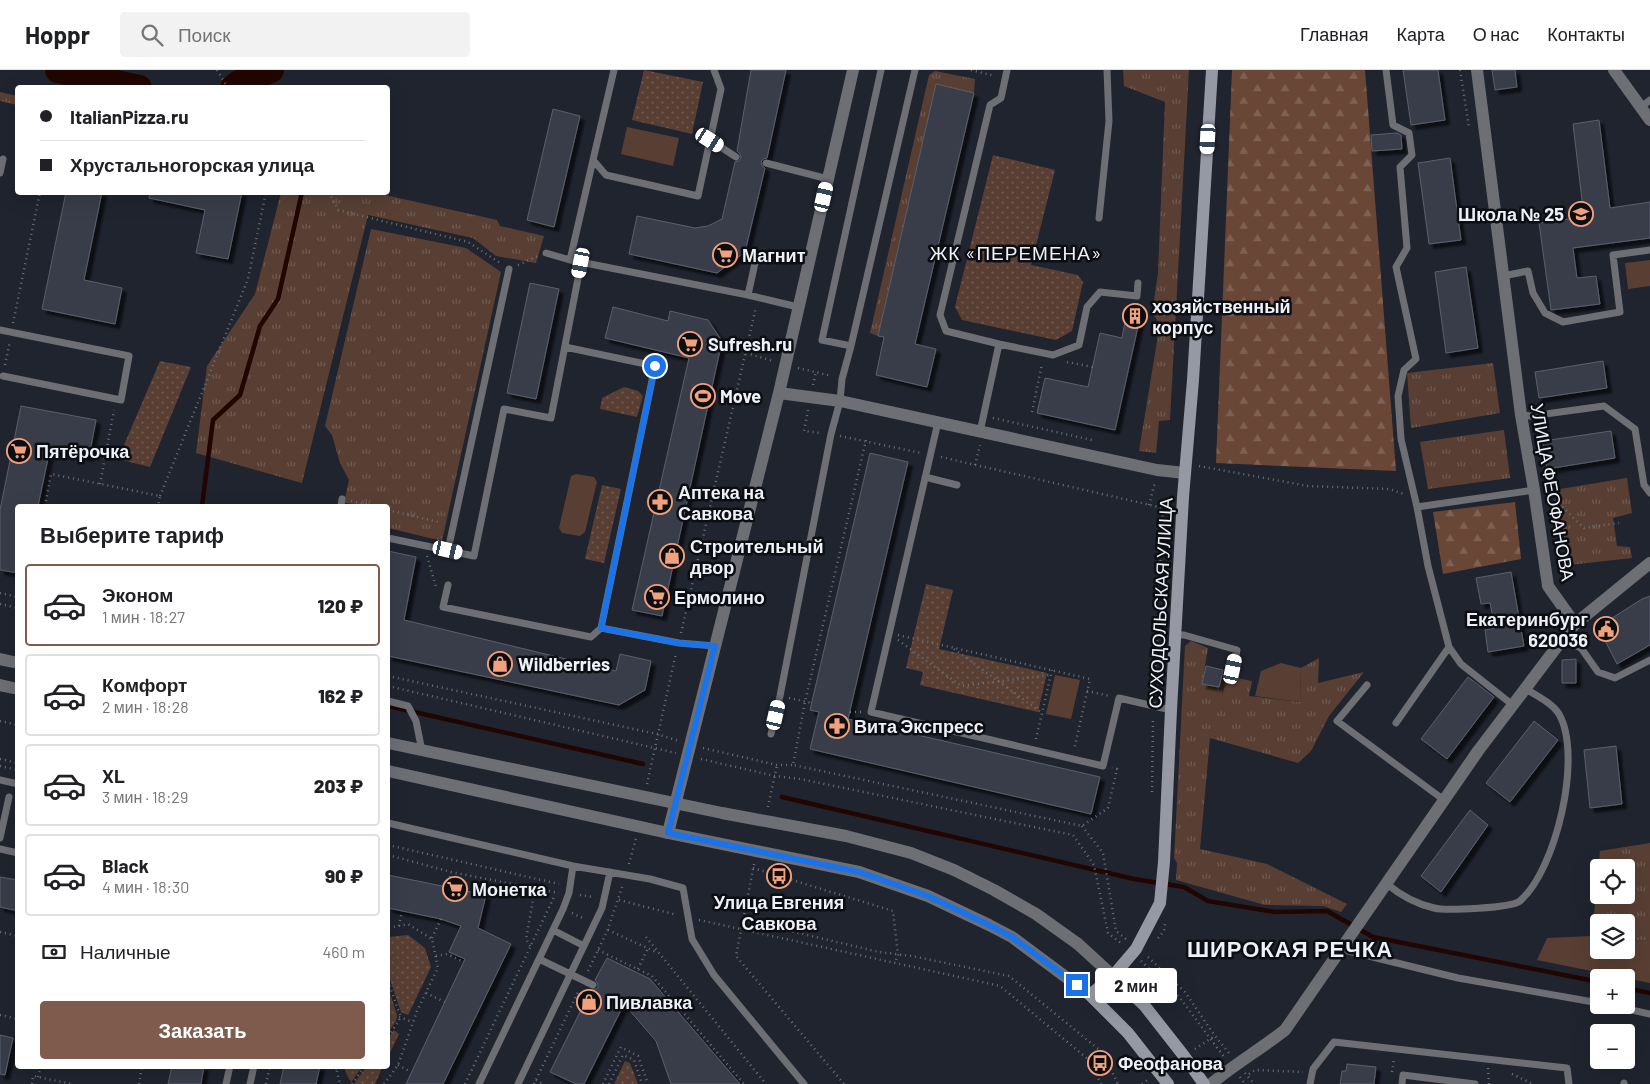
<!DOCTYPE html>
<html lang="ru">
<head>
<meta charset="utf-8">
<style>
	body { margin:0; font-family:Barlow,sans-serif; background:#f2f2f2; color:#202124; height:100vh; display:flex; flex-direction:column; font-size:19px; white-space:nowrap }
	* { box-sizing:border-box; margin:0 }
	p { font-size:16px; color:#757577 }
	.icon { flex:none; width:28px; height:28px; fill:none; stroke:currentColor; stroke-width:2; stroke-linecap:round; stroke-linejoin:round }
	.map { position:relative; flex:1; overflow:hidden }
	.side { position:absolute; left:15px; top:434px; width:375px; height:565px; display:flex; flex-direction:column; background:#fff; border-radius:5px; box-shadow:0 5px 20px #0002 }
	.side>* { flex:none }
	.hud { position:absolute; left:15px; top:15px; width:375px; height:110px; border-radius:5px; box-shadow:0 5px 20px #0002; display:grid; align-content:center; height:110px; padding:0 25px; background:#fff }
	.fabs { position:absolute; left:1590px; top:789px; display:grid; gap:10px }
	.fabs a { display:grid; place-items:center; width:45px; height:45px; border-radius:5px; background:#fff; box-shadow:0 5px 20px #0002; font-size:25px }
	.end { position:absolute; width:22px; height:22px; margin:-11px; border:6px solid #1a73e8; background:#fff; box-shadow:0 0 0 2px #fff }
	.from { border-radius:50% }
	.bubble { position:absolute; height:35px; border-radius:5px; background:#fff; box-shadow:0 5px 20px #0002; font-size:16px; font-weight:800; line-height:35px; text-align:center }
	.car { position:absolute; width:15px; height:30px; margin:-15px -8px; border-radius:6px; box-shadow:0 0 4px 1px #0007; background:linear-gradient(#fff 24%,#345 0 40%,#fff 0 76%,#345 0 86%,#fff 0) }
	.hud b { display:flex; align-items:center; gap:18px; height:48px; font-size:19px }
	.hud b+b { border-top:1px solid #e0e0e0 }
	.hud i { width:12px; height:12px; background:#202124 }
	ul { padding:0; list-style:none }
	li { display:flex; align-items:center; gap:15px; height:82px; margin:0 10px 8px; padding:0 15px; border:2px solid #e0e0e0; border-radius:5px }
	li div { flex:1 }
	li b { display:block; font-size:19px }
	li em { font-style:normal; font-weight:800 }
	li.on { border-color:#7e5b4c }
	li>.icon { width:45px; height:45px; stroke-width:1.5 }
	h2 { padding:0 25px; font-size:22px; line-height:60px }
	.pay { display:flex; align-items:center; gap:12px; height:55px; padding:0 25px; font-size:19px }
	.pay p { margin-inline-start:auto }
	.button { display:flex; gap:10px; margin-top:auto; padding:10px 25px }
	.button a { flex:1; height:58px; border-radius:5px; background:#7e5b4c; color:#fff; font-size:20px; font-weight:800; line-height:58px; text-align:center }
	header { display:flex; align-items:center; gap:30px; box-sizing:border-box; height:70px; padding:0 25px; background:#fff; border-bottom:1px solid #e0e0e0 }
	header strong { font-size:24px }
	nav { display:flex; gap:28px; margin-inline-start:auto; font-size:18px }
	.search { width:350px; height:45px; background:#f2f2f2; display:flex; align-items:center; gap:12px; box-sizing:border-box; padding:0 18px; border-radius:5px; color:#757577; font-size:19px }
	.map>svg:first-child { display:block }
</style>
</head>
<body>
<header>
<strong>Hoppr</strong>
<div class="search"><svg class="icon" aria-label="search" viewBox="0 0 24 24"><circle cx="10" cy="10" r="6"/><path d="M15 15l6 6"/></svg>Поиск</div>
<nav><a>Главная</a><a>Карта</a><a>О нас</a><a>Контакты</a></nav>
</header>
<div class="map">
<svg width="1650" height="1014" viewBox="0 0 1650 1014">
	<defs>
		<pattern id="grass-tufts" width="24" height="20" patternUnits="userSpaceOnUse" patternTransform="scale(1.25)"><rect width="24" height="20" fill="#593f33"/><path d="M3 7l-1-3M5 7V3M7 7l1-3M15 17l-1-3M17 17v-4M19 17l1-3" fill="none" stroke="#715b51"/></pattern>
		<pattern id="forest-firs" width="22" height="20" patternUnits="userSpaceOnUse" patternTransform="scale(1.25)"><rect width="22" height="20" fill="#694636"/><path d="M5 1l3.5 6h-7zM16 11l3.5 6h-7z" fill="#7f6154"/></pattern>
		<pattern id="park-dots" width="8" height="8" patternUnits="userSpaceOnUse" patternTransform="scale(1.25)"><rect width="8" height="8" fill="#593f33"/><path d="M2 2h.1M6 6h.1" fill="none" stroke="#715b51" stroke-width="1.8" stroke-linecap="round"/></pattern>
		<filter id="shadow"><feDropShadow dx="4.5" dy="4.5" stdDeviation="1" flood-color="#0009"/></filter>
	</defs>
	<rect width="100%" height="100%" fill="#20242f"/>
	<path fill="url(#grass-tufts)" fill-rule="evenodd" d="M1123 0H1189L1170 350 1159 351 1156 383 1139 381 1160 253 1152 244 1158 203 1165 32 1124 16Z
		M935 1 975 9 974 23 936 14 878 266 870 263 929 5Z
		M0 22 17 26V35L0 31Z
		M281 123H376L497 150 500 156 544 166 536 193 496 186 473 168 368 145 302 413 196 383 207 296 255 224Z
		M371 159 466 178 501 202 442 471 388 458V436H355V434L344 433 349 410 340 393 332 365 325 356Z
		M1493 293 1500 343 1411 358 1407 303Z
		M1504 360 1510 408 1428 419 1420 372Z
		M1627 408 1632 443 1613 448 1617 476 1630 477 1632 488 1569 495 1554 420Z
		M1191 571 1208 578 1202 614 1222 605 1252 611 1249 626 1300 632 1301 598 1319 588 1318 613 1364 602 1329 646 1311 681 1298 693 1210 668 1200 779 1267 794 1347 834 1341 842 1323 836 1265 835 1176 810 1177 793 1174 788 1185 576Z
		M1650 773V871L1626 869V852H1599V867L1592 866 1600 781ZM1599 798H1626V825H1599Z"/>
	<path fill="url(#forest-firs)" d="M1232 0H1365L1396 401 1216 393Z
		M1515 432 1521 489 1443 504 1433 442Z"/>
	<path fill="url(#park-dots)" d="M644 0 703 12 692 64 632 50Z
		M993 85 1055 100 1031 195 1078 205 1083 212 1072 261 1056 270 962 250 955 237Z
		M160 291 191 297 150 397 118 389Z
		M624 317 638 321 643 326 637 347 600 339 602 328Z
		M602 415 621 419 604 493 585 489Z
		M926 514 953 520 939 579 1047 603 1038 642 920 615 923 602 906 598Z
		M408 865 425 878 431 897 408 945 401 942 388 904V867Z
		M388 917 397 945 396 951 388 963Z
		M394 960 399 964 388 987V968Z
		M625 991 630 993 638 1014H614Z
		M345 996H363L351 1012 345 1001Z
		M367 996H383L375 1014H354Z"/>
	<path fill="#593f33" d="M627 57 679 68 673 96 621 84Z
		M1650 190V216L1628 219 1625 193Z
		M576 404 594 407 597 412 585 462 580 466 562 463 559 458 571 406Z
		M1281 593 1301 598 1300 632 1255 626 1261 601Z
		M1055 605 1080 610 1071 649 1046 644Z
		M1592 866 1599 867V880H1626V869L1650 871V913L1537 890 1547 868Z"/>
	<g fill="none" stroke-linecap="round" stroke-linejoin="round">
		<path stroke="#210500" stroke-width="4.5" d="M202 436 213 350 240 325 260 256 278 229 302 122
			M388 636 643 694
			M782 727 1134 809 1184 817 1208 831 1275 842 1327 841 1373 867 1599 912
			M1626 918 1650 923"/>
		<path stroke="#210500" stroke-width="26" d="M58 0 139 18
			M233 18 239 13 271 0"/>
	</g>
	<path fill="#393e4a" stroke="#5a5f6c" filter="url(#shadow)" d="M751 0H786L767 88 763 89 761 92 762 96 765 98 745 182 717 203 629 184 637 146 695 158 708 156 722 149 735 92 739 91 741 88 740 84 737 81Z
		M1403 0H1438L1445 50 1411 55Z
		M1492 0H1515L1517 17 1495 20Z
		M936 14 974 23 915 274 936 279 927 317 876 305 884 267 878 266Z
		M553 39 580 46 554 157 527 150Z
		M1599 50 1610 138 1650 132V168L1573 178 1577 208 1596 206 1600 234 1551 240 1539 153 1584 147 1573 54Z
		M1397 63 1401 65 1402 79 1372 81 1371 65Z
		M1450 88 1461 170 1429 174 1418 93Z
		M66 122H102L84 210 122 218 115 254 42 239Z
		M150 122H242L228 189 196 183 205 140 149 128Z
		M1466 197 1478 278 1446 283 1435 202Z
		M530 213 559 219 536 329 507 323Z
		M613 237 668 251 670 241 708 250 722 271 662 546 632 540 689 288 605 268Z
		M1127 240 1141 243 1115 360 1037 343 1045 308 1088 317 1100 263 1122 268Z
		M1603 291 1607 318 1539 328 1535 302Z
		M21 336 96 350 89 387 50 379 38 436H18V503L0 500V440Z
		M1611 361 1615 388 1547 399 1543 371Z
		M870 383 908 392 848 649 1100 707 1091 744 810 679 819 642 810 640Z
		M388 481 416 487 404 550 616 601 620 584 651 591 645 620 619 635 388 586Z
		M1511 502 1524 576 1488 582 1485 560 1495 558 1490 533 1481 534 1476 508Z
		M1650 526V575L1617 594 1598 557 1642 529Z
		M1576 589V613H1562V590Z
		M1206 596 1223 600 1219 617 1202 614Z
		M1468 607 1494 627 1447 689 1421 669Z
		M1534 651 1558 670 1510 732 1486 713Z
		M1616 676 1622 734 1590 738 1584 680Z
		M1470 740 1488 755 1441 822 1421 806Z
		M388 805 486 825 478 858 511 874 443 1014H406L465 889 449 882 461 856 441 849 388 838Z
		M0 807 18 810V841L0 837Z
		M607 888 650 909 740 1014H671L656 971 624 934 584 1014H576L550 1002 591 920H594L598 918V914L595 910Z
		M0 965 13 968 5 1005 0 1004Z
		M1347 994 1376 997 1374 1014H1340L1342 1001H1346Z
		M172 996H204L201 1014H168Z
		M284 996H320L316 1014H280Z"/>
	<g fill="none" stroke-linecap="round" stroke-linejoin="round">
		<path stroke="#6c707a" stroke-width="2.5" stroke-dasharray="1 4" stroke-linecap="butt" d="M217 0 228 18
			M971 0 995 6
			M1460 0 1469 57
			M329 122 338 140 468 172 500 193
			M518 195 538 186
			M13 253 40 122
			M746 283 773 291
			M1067 292 1093 297
			M5 295 10 271
			M798 298 832 306
			M813 315 816 302
			M808 340 804 361 820 363
			M1032 342 1042 294
			M993 348 1092 370
			M840 366 921 383
			M866 370 805 632 793 695 1082 756 1108 738 1117 699 1112 698
			M941 387 1163 438 1154 627
			M975 395 980 375
			M1199 396 1308 416 1389 419 1404 424
			M100 414 114 340
			M1548 423 1584 458 1619 453
			M160 426 248 209 266 122
			M351 431 374 436
			M1149 435 1155 412
			M45 436 51 404 160 426 158 436
			M388 440 438 452
			M427 486 436 517
			M0 523 18 527
			M0 534 18 538
			M681 563 756 237
			M898 565 1090 609 1074 680
			M898 570 961 616 1050 605
			M954 579 1042 643
			M388 606 657 664 679 671
			M388 616 676 683
			M1087 621 1110 626
			M789 628 812 633
			M850 642H861
			M0 651 18 655
			M1036 669 1052 600
			M703 678 777 695H793
			M0 689 18 693
			M701 689 775 706 800 709 1073 765 1094 795 1108 863 1122 874
			M0 696 18 700
			M647 714 676 583
			M1152 722 1153 647
			M768 737 777 695
			M1082 756 1103 783 1116 861 1126 869
			M388 775 559 814
			M388 785 451 802 559 823
			M629 794 636 768
			M754 794 736 886 844 1014
			M753 798 893 841 898 885 895 893
			M448 817 451 802
			M580 825 594 827
			M619 830 677 845
			M572 843 585 849
			M699 850 1000 916 1089 990 1101 1014
			M744 850 879 882 912 886 1009 906 1102 982 1118 1014
			M399 856 402 841
			M608 860 658 883
			M0 862 18 866
			M646 867 766 1014
			M432 868 441 849
			M1158 868 1164 861 1165 854
			M530 876 526 869 535 819
			M598 880 652 906 744 1014
			M436 886 447 884 464 892
			M1148 887 1185 922 1215 966 1229 983
			M1141 891 1180 928 1224 987
			M638 899 648 878
			M588 901 608 859 623 814
			M388 911 400 945 399 951 388 966
			M426 923 445 932
			M0 945 18 949
			M399 947 413 952
			M1195 979 1215 966
			M398 995 411 1002
			M321 996 337 999
			M338 996 337 1002 340 1014
			M1488 998 1489 1014
			M1392 1002 1394 988
			M1245 1003 1254 1014
			M1249 1004 1255 1000 1303 1002
			M1512 1004 1533 1014
			M38 1007 41 996
			M1240 1007 1245 1014
			M536 1010 543 1014
			M32 1014 33 1006 72 1014
			M139 1014 142 996
			M266 1014 270 996
			M316 1014H317
			M352 1014 365 996
			M384 1014 398 995 417 941 438 898 432 869 408 854 388 858
			M465 1014 555 825
			M534 1014 579 920
			M603 1014 621 977 638 986 648 1014
			M609 1014 623 985 634 990 642 1014
			M1142 1014 1149 1009"/>
		<path stroke="#6d6f75" stroke-width="7" d="M614 0 593 90 606 105 698 126 721 19 714 0
			M1007 0 1001 28 990 35 940 245 946 261 999 274 1053 285 1079 275 1087 237 1100 222 1137 226 1138 213
			M1386 0 1393 55 1409 63 1412 85 1400 97 1407 178 1396 197 1416 289 1404 300 1398 326 1401 369 1417 437 1428 496 1449 577 1396 653
			M1641 37 1650 30
			M710 70 736 87
			M766 93 828 109
			M0 103 3 89
			M1099 148 1109 51 1107 0
			M546 183 570 190 748 225 798 237
			M570 190 593 90
			M1503 206 1528 201 1533 223 1545 243 1563 252 1620 242 1613 185 1650 180
			M748 225 757 184
			M0 260 129 286 121 330 3 306
			M851 276 822 270 881 0
			M1521 345 1531 346 1604 336 1635 359 1644 415 1650 423
			M938 352 871 642 1103 696 1119 628 1171 640
			M980 362 999 274
			M925 407 957 415
			M341 436 342 429
			M1417 437 1534 420
			M388 468 474 486 504 339 551 348 581 193
			M448 480 509 199
			M448 515 443 537 591 567 601 558 655 296 565 277
			M601 558 679 573 715 576
			M1176 565H1184L1237 580 1233 599
			M1562 570 1581 578 1598 602 1615 608 1650 590
			M1449 577 1461 594 1514 636
			M1367 615 1337 651 1444 730
			M388 631 408 636 416 651 422 681
			M771 664 780 626 831 364 840 331 842 309 851 276 915 0
			M0 710 18 714
			M388 753 573 796 650 809 683 818 692 869 714 905 804 1014
			M0 768 9 727
			M0 779 18 783
			M1387 814C1400 825 1417 834 1434 838 1445 841 1512 838 1520 831 1556 800 1583 686 1559 644 1552 633 1537 626 1526 619
			M553 860 584 876
			M1340 879 1458 908 1599 933
			M539 889 593 915
			M1609 935 1650 944
			M1624 1013V1014
			M226 1014 230 996
			M250 1014 254 996
			M479 1014 563 839 569 823 573 796
			M518 1014 602 838 610 802
			M1310 1014 1313 999 1334 972 1567 998 1569 1014
			M1402 1014 1403 1005 1475 1014"/>
		<path stroke="#6d6f75" stroke-width="12" d="M1477 0 1521 345 1534 420 1548 516 1575 554
			M1614 0 1650 50
			M779 323 840 331 1157 400 1185 403
			M668 763 779 323 853 0"/>
		<path stroke="#6d6f75" stroke-width="12" d="M0 589 18 593
			M0 615 18 619
			M388 673 722 743 846 766 911 783 954 800 994 820 1036 844 1078 874 1113 906
			M388 701 668 763 859 802 928 826 989 855 1012 867 1090 925
			M1211 1014C1235 994 1261 979 1285 960L1478 681 1562 570 1575 554 1650 493"/>
		<path stroke="#9699a3" stroke-width="12" d="M1113 906 1144 935 1184 986 1204 1014
			M1168 1014 1128 963 1090 925 1113 906 1136 879 1160 833 1164 792 1171 640 1183 427 1193 310 1212 0"/>
	</g>
	<g fill="none" stroke-linecap="round" stroke-linejoin="round">
		<path stroke="#1a73e8" stroke-width="6" d="M655 296 601 558 678 573 715 576 668 763 859 802 928 826 989 855 1012 867 1077 915"/>
	</g>
	<defs>
		<symbol id="school-ring" viewBox="-11 -11 22 22"><circle r="9.5" fill="#0c0e12" stroke="#f1a17d" stroke-width="1.5"/><path d="M0-5L7-2L0 1L-7-2ZM-4 1L0 2.5L4 1V4Q0 6-4 4Z" fill="#f1a17d"/></symbol>
		<symbol id="supermarket-ring" viewBox="-11 -11 22 22"><circle r="9.5" fill="#0c0e12" stroke="#f1a17d" stroke-width="1.5"/><path d="M-6-5.5h2.5l.6 2H6L4.5 2H-2.5L-4.4-4H-6ZM-1.5 3.2a1.3 1.3 0 1 0 .1 0ZM3 3.2a1.3 1.3 0 1 0 .1 0Z" fill="#f1a17d"/></symbol>
		<symbol id="building-ring" viewBox="-11 -11 22 22"><circle r="9.5" fill="#0c0e12" stroke="#f1a17d" stroke-width="1.5"/><path d="M-4-6H4V6H1V3H-1V6H-4ZM-2.5-4.3h1.7v1.8h-1.7ZM.8-4.3h1.7v1.8H.8ZM-2.5-1h1.7V.8h-1.7ZM.8-1h1.7V.8H.8Z" fill="#f1a17d"/></symbol>
		<symbol id="stadium-ring" viewBox="-11 -11 22 22"><circle r="9.5" fill="#0c0e12" stroke="#f1a17d" stroke-width="1.5"/><path d="M0-5a6.5 5 0 1 0 0 10a6.5 5 0 1 0 0-10ZM-3.5-1.8h7v3.6h-7Z" fill="#f1a17d"/></symbol>
		<symbol id="pharmacy-ring" viewBox="-11 -11 22 22"><circle r="9.5" fill="#0c0e12" stroke="#f1a17d" stroke-width="1.5"/><path d="M-2-6h4v4h4v4h-4v4h-4v-4h-4v-4h4Z" fill="#f1a17d"/></symbol>
		<symbol id="shop-ring" viewBox="-11 -11 22 22"><circle r="9.5" fill="#0c0e12" stroke="#f1a17d" stroke-width="1.5"/><path d="M-5-2.5h2.3a2.7 3.5 0 0 1 5.4 0H5L5.5 6h-11ZM-1.5-2.5h3a1.5 2.3 0 0 0-3 0Z" fill="#f1a17d"/></symbol>
		<symbol id="civic-ring" viewBox="-11 -11 22 22"><circle r="9.5" fill="#0c0e12" stroke="#f1a17d" stroke-width="1.5"/><path d="M-.6-6.5H3V-4.5H.6V-3L4-1V1h2V6H-6V1h2V-1L-.6-3ZM-1.2 2.5V6h2.4V2.5Z" fill="#f1a17d"/></symbol>
		<symbol id="bus-ring" viewBox="-11 -11 22 22"><circle r="9.5" fill="#0c0e12" stroke="#f1a17d" stroke-width="1.5"/><path d="M-5-6H5V4H4V6H2V4H-2V6H-4V4H-5ZM-3.5-4V0h7V-4ZM-3.5 1.2v1.5H-2V1.2ZM2 1.2v1.5H3.5V1.2Z" fill="#f1a17d"/></symbol>
	</defs>
	<g fill-rule="evenodd">
		<use href="#school-ring" x="1567" y="130" width="28" height="28"/>
		<use href="#supermarket-ring" x="711" y="171" width="28" height="28"/>
		<use href="#building-ring" x="1121" y="232" width="28" height="28"/>
		<use href="#supermarket-ring" x="676" y="260" width="28" height="28"/>
		<use href="#stadium-ring" x="689" y="312" width="28" height="28"/>
		<use href="#supermarket-ring" x="5" y="367" width="28" height="28"/>
		<use href="#pharmacy-ring" x="646" y="418" width="28" height="28"/>
		<use href="#shop-ring" x="658" y="472" width="28" height="28"/>
		<use href="#supermarket-ring" x="643" y="513" width="28" height="28"/>
		<use href="#civic-ring" x="1592" y="545" width="28" height="28"/>
		<use href="#shop-ring" x="486" y="580" width="28" height="28"/>
		<use href="#pharmacy-ring" x="823" y="642" width="28" height="28"/>
		<use href="#bus-ring" x="765" y="792" width="28" height="28"/>
		<use href="#supermarket-ring" x="441" y="805" width="28" height="28"/>
		<use href="#shop-ring" x="575" y="918" width="28" height="28"/>
		<use href="#bus-ring" x="1086" y="979" width="28" height="28"/>
	</g>
	<g text-anchor="middle" dominant-baseline="central" stroke-width="5" stroke-linejoin="round" paint-order="stroke">
		<g font-size="18" font-weight="bold" fill="#eef1f9" stroke="#0c0e12" text-anchor="start">
			<text x="1564" y="144" text-anchor="end">Школа № 25</text>
			<text x="742" y="185">Магнит</text>
			<text x="1152" y="236">хозяйственный<tspan x="1152" dy="21">корпус</tspan></text>
			<text x="708" y="274">Sufresh.ru</text>
			<text x="720" y="326">Move</text>
			<text x="36" y="381">Пятёрочка</text>
			<text x="678" y="422">Аптека на<tspan x="678" dy="21">Савкова</tspan></text>
			<text x="690" y="476">Строительный<tspan x="690" dy="21">двор</tspan></text>
			<text x="674" y="527">Ермолино</text>
			<text x="1588" y="549" text-anchor="end">Екатеринбург<tspan x="1588" dy="21">620036</tspan></text>
			<text x="518" y="594">Wildberries</text>
			<text x="854" y="656">Вита Экспресс</text>
			<text x="472" y="819">Монетка</text>
			<text x="779" y="832" text-anchor="middle">Улица Евгения<tspan x="779" dy="21">Савкова</tspan></text>
			<text x="606" y="932">Пивлавка</text>
			<text x="1118" y="993">Феофанова</text>
		</g>
		<g font-size="18" fill="#eef1f9" stroke="#0c0e12">
			<text transform="translate(1553 422) rotate(80)">УЛИЦА ФЕОФАНОВА</text>
			<text transform="translate(1160 533) rotate(-87)">СУХОДОЛЬСКАЯ УЛИЦА</text>
		</g>
		<g font-size="19" letter-spacing="1" fill="#eef1f9" stroke="#0c0e12">
			<text x="1016" y="182">ЖК «ПЕРЕМЕНА»</text>
		</g>
		<g font-size="22" font-weight="bold" letter-spacing="1" fill="#eef1f9" stroke="#0c0e12">
			<text x="1290" y="878">ШИРОКАЯ РЕЧКА</text>
		</g>
	</g>
</svg>
<div class="fabs">
<a><svg class="icon" aria-label="locate" viewBox="0 0 24 24"><circle cx="12" cy="12" r="6"/><path d="M12 2v4M12 18v4M2 12h4M18 12h4"/></svg></a>
<a><svg class="icon" aria-label="layers" viewBox="0 0 24 24"><path d="M12 4l9 5-9 5-9-5zM3 14l9 5 9-5"/></svg></a>
<a>+</a>
<a>−</a>
</div>
<i class="end from" style="left:655px;top:296px"></i>
<i class="end" style="left:1077px;top:915px"></i>
<div class="bubble" style="left:1095px;top:898px;width:82px">2 мин</div>
<i class="car" style="left:1208px;top:69px;rotate:183deg"></i>
<i class="car" style="left:710px;top:70px;rotate:123deg"></i>
<i class="car" style="left:824px;top:127px;rotate:13deg"></i>
<i class="car" style="left:581px;top:193px;rotate:191deg"></i>
<i class="car" style="left:448px;top:480px;rotate:103deg"></i>
<i class="car" style="left:1233px;top:599px;rotate:12deg"></i>
<i class="car" style="left:776px;top:645px;rotate:13deg"></i>
<div class="hud">
<b><i class="from"></i>ItalianPizza.ru</b>
<b><i></i>Хрустальногорская улица</b>
</div>
<section class="side">
<h2>Выберите тариф</h2>
<ul>
<li class="on"><svg class="icon" aria-label="car" viewBox="0 0 24 24"><path d="M5 17H2v-5l4-1 3-4h7l3 4 3 1v5h-3M9 17h6M6 11h13"/><circle cx="7" cy="17" r="2"/><circle cx="17" cy="17" r="2"/></svg><div><b>Эконом</b><p>1 мин · 18:27</p></div><em>120 ₽</em></li>
<li><svg class="icon" aria-label="car" viewBox="0 0 24 24"><path d="M5 17H2v-5l4-1 3-4h7l3 4 3 1v5h-3M9 17h6M6 11h13"/><circle cx="7" cy="17" r="2"/><circle cx="17" cy="17" r="2"/></svg><div><b>Комфорт</b><p>2 мин · 18:28</p></div><em>162 ₽</em></li>
<li><svg class="icon" aria-label="car" viewBox="0 0 24 24"><path d="M5 17H2v-5l4-1 3-4h7l3 4 3 1v5h-3M9 17h6M6 11h13"/><circle cx="7" cy="17" r="2"/><circle cx="17" cy="17" r="2"/></svg><div><b>XL</b><p>3 мин · 18:29</p></div><em>203 ₽</em></li>
<li><svg class="icon" aria-label="car" viewBox="0 0 24 24"><path d="M5 17H2v-5l4-1 3-4h7l3 4 3 1v5h-3M9 17h6M6 11h13"/><circle cx="7" cy="17" r="2"/><circle cx="17" cy="17" r="2"/></svg><div><b>Black</b><p>4 мин · 18:30</p></div><em>90 ₽</em></li>
</ul>
<div class="pay"><svg class="icon" aria-label="cash" viewBox="0 0 24 24"><path d="M3 7h18v10H3z"/><circle cx="12" cy="12" r="2"/></svg>Наличные<p>460 m</p></div>
<div class="button"><a>Заказать</a></div>
</section>
</div>
</body>
</html>
